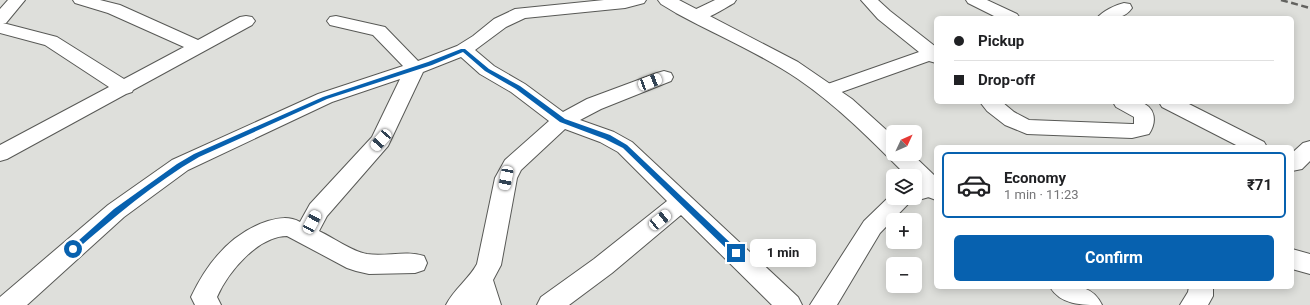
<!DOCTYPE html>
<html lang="en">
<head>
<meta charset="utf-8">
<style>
	body { margin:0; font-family:Roboto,sans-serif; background:#f6f6f6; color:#202124; height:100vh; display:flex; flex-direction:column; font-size:15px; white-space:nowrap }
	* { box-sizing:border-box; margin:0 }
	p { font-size:13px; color:#757577 }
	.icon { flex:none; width:22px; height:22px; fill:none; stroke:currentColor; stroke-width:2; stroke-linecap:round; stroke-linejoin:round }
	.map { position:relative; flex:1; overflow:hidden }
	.details { position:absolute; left:934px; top:145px; width:360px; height:144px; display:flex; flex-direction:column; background:#fff; border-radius:6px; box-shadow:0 2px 10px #0003 }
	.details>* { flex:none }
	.guide { position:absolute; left:934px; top:16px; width:360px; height:88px; border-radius:6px; box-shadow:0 2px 10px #0003; display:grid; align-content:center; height:88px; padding:0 20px; background:#fff }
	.needle { width:26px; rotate:46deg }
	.buttons { position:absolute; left:886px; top:125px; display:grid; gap:8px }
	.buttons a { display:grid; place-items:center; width:36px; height:36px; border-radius:6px; background:#fff; box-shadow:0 2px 10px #0003; font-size:20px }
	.end { position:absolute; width:18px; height:18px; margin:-9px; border:5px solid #0761af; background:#fff; box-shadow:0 0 0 2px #fff }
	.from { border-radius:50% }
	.bubble { position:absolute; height:28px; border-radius:6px; background:#fff; box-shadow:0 2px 10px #0003; font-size:13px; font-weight:700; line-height:28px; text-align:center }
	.car { position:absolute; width:12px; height:24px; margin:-12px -6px; border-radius:5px; box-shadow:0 0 3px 1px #0007; background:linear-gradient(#fff 24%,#345 0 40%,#fff 0 76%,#345 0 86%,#fff 0) }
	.guide b { display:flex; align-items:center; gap:14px; height:38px; font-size:15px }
	.guide b+b { border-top:1px solid #e0e0e0 }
	.guide i { width:10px; height:10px; background:#202124 }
	ul { padding:7px 0 0; list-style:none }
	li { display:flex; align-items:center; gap:12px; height:66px; margin:0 8px 6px; padding:0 12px; border:2px solid #e0e0e0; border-radius:6px }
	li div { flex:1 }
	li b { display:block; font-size:15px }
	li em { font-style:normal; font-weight:700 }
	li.selected { border-color:#0761af }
	li>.icon { width:36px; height:36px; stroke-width:1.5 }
	.action { display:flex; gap:8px; margin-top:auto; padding:8px 20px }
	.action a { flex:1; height:46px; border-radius:6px; background:#0761af; color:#fff; font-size:16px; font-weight:700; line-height:46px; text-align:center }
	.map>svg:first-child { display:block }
</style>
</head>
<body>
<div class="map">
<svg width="1310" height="305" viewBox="0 0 1310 305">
	<rect width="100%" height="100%" fill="#dedfdb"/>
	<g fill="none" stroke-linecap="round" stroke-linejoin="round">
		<defs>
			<path id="street" d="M8 0H25L6 23H3L57 37 124 79 184 47 108 13 75 3 73 0H100L120 5 198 40 240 17 246 16 252 17 255 21 252 25 133 90 132 92 126 94 7 159 0 161V145L109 87 45 45 0 33V9Z
				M604 0H646L644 3 625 8 525 18 506 27 475 50 494 66 525 84 563 112 587 99 657 73 664 71 671 73 673 77 671 81 601 109 580 120 614 132 632 142 798 297 802 305H772L681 215 612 273 569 305H537L541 297 594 259 667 201 618 152 600 142 565 129 521 170 517 178 501 265 493 280 501 305H446C454 289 469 279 477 264L495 178 505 160 549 121 511 92 480 74 461 57 423 72 388 146 327 216 319 231C334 238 351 251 367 254 386 257 405 250 424 256L427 263 424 270 415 273 369 274 356 271 347 268 287 236C258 236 228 272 217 297L221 305H195L191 297C207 263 231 233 268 221 279 218 289 216 300 222L310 204 372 137 400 79 332 102 188 170 124 217 27 305H0V297L108 205 172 160 318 94 403 66 373 35 330 25 327 21 330 17 336 16 385 27 418 61 457 46 473 36 494 19 515 9Z
				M715 0H736L734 3C721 10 704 23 690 20L688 16 690 12Z
				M861 0H878L890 11 936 47V63L929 61 836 94 829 96 822 94 819 90 822 86 919 52 878 19Z
				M966 0H987L1017 14 1020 18H998L968 3Z
				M1124 3 1130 4 1132 8C1124 20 1110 18 1097 18 1103 11 1115 5 1124 3Z
				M980 102H1002L1014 112 1029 120 1132 124H1134V117L1116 107 1113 102C1121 102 1132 100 1140 102 1156 107 1157 122 1149 134L1132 138 1027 134 1005 125 987 111Z
				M1159 102H1185L1264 142 1267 147H1240L1162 107Z
				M1310 141V161L1302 169 1292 171V153L1303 143Z
				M932 180 936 181V195L915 201 912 200 880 233 837 305H810L864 221 893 193V198H915V185Z
				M1292 249 1310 254V274L1292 269Z
				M1189 287H1213V296L1208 305H1180L1188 292Z"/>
			<path id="secondary" d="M658 0H679L798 62 852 99 893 136V154H912L936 177V200L928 197 915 184V176H907C873 142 839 107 798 79 760 53 716 35 676 13L661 4Z
				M1050 287C1071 287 1091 282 1102 305 1081 305 1061 305 1050 287Z"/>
		</defs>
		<use href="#street" stroke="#585956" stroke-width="2"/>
		<use href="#secondary" stroke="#585956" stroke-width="2"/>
		<use href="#street" fill="#fff" fill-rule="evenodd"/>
		<use href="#secondary" fill="#fff" fill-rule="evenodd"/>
		<path stroke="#62625f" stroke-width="2.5" stroke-dasharray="7 3.5" stroke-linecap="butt" d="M1281 0 1310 8"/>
	</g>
	<path fill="#0761af" d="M461 49H465L489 69 520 86 565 119 610 135 627 145 739 251V255H733L623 148 605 139 560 122 516 89 485 71 463 52 432 65 327 99 199 157C154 183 114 217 75 251H70L69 249 114 209 177 164 194 154 323 97 428 62Z"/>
</svg>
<div class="buttons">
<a><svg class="needle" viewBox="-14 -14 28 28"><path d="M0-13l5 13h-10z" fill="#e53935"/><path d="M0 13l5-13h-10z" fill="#757577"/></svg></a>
<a><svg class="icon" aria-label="layers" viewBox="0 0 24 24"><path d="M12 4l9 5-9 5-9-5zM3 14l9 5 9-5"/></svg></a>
<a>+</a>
<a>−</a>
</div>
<i class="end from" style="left:73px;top:249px"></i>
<i class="end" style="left:736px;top:253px"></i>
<div class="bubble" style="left:750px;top:239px;width:66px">1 min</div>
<i class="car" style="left:650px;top:82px;rotate:69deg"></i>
<i class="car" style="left:381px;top:140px;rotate:222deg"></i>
<i class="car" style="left:506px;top:178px;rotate:191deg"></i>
<i class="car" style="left:660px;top:220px;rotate:51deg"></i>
<i class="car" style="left:312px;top:222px;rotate:28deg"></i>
<div class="guide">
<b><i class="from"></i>Pickup</b>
<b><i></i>Drop-off</b>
</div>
<section class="details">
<ul>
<li class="selected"><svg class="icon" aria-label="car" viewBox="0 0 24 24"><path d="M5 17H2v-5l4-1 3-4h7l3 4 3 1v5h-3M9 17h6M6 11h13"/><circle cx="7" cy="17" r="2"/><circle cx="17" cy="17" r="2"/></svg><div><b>Economy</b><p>1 min · 11:23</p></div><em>₹71</em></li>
</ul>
<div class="action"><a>Confirm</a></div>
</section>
</div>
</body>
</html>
